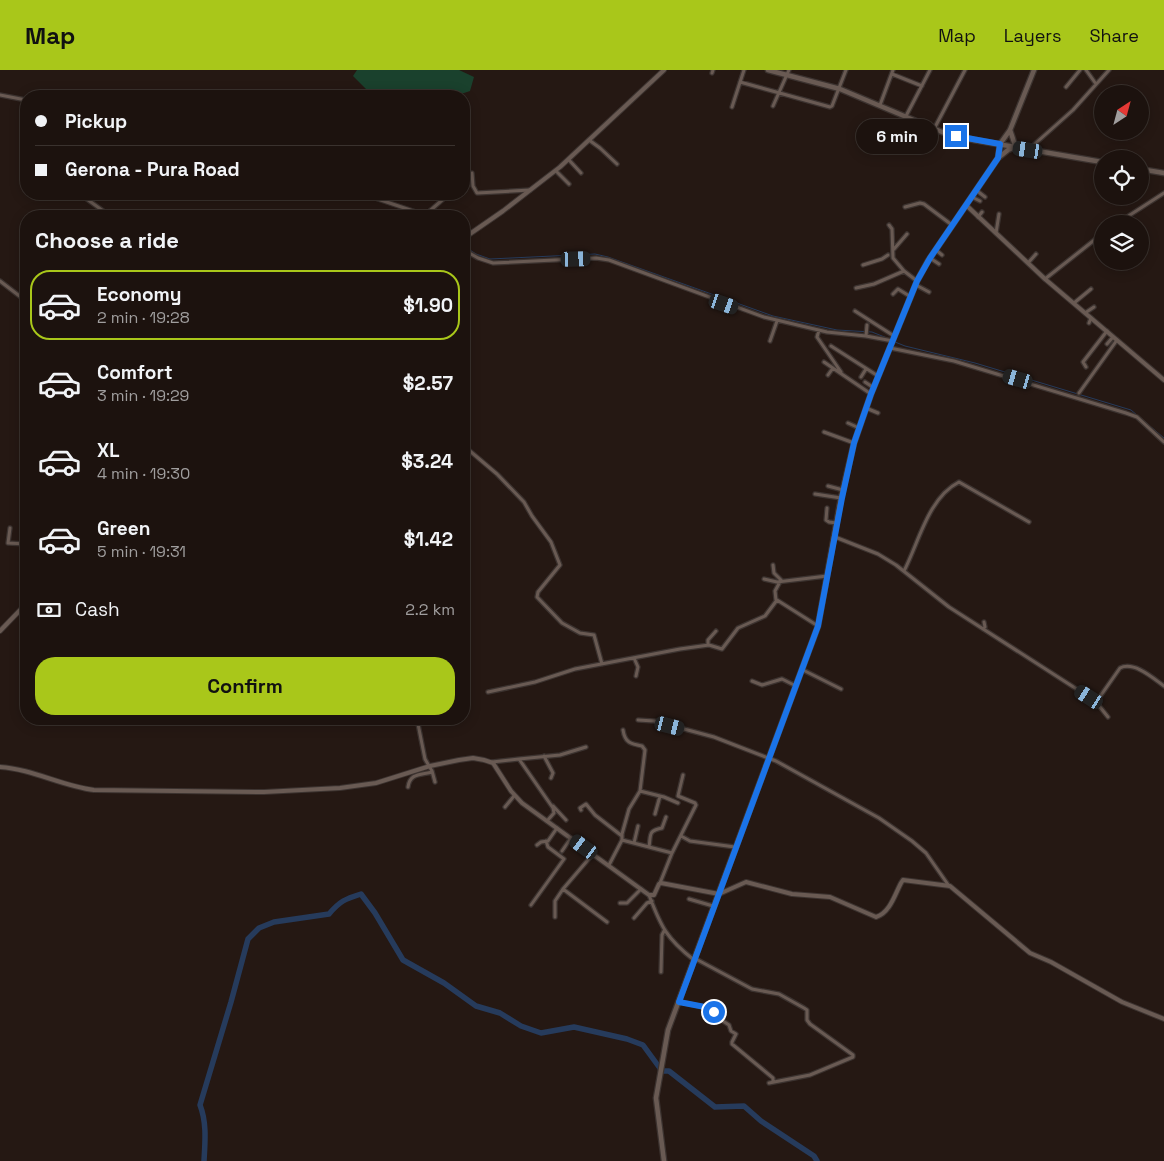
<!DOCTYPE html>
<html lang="en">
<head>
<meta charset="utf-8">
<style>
	body { margin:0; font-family:"Space Grotesk",sans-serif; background:#251b17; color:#f1f3f6; height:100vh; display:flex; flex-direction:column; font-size:19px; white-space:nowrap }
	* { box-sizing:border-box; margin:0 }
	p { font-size:16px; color:#a09e9e }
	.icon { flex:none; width:28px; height:28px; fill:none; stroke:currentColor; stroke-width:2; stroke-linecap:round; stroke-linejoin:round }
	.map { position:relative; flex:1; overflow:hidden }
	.panel { position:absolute; left:20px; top:140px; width:450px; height:515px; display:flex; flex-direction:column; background:#1c120e; border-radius:20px; box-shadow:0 2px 12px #0003,0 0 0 1px #3a322e }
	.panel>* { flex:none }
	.top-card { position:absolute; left:20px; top:20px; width:450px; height:110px; border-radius:20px; box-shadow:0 2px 12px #0003,0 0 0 1px #3a322e; display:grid; align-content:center; height:110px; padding:0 15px; background:#1c120e }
	.needle { width:32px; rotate:36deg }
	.fabs { position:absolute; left:1094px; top:15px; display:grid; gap:10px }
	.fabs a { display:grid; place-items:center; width:55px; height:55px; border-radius:50%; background:#1c120e; box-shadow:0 2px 12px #0003,0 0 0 1px #3a322e; font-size:25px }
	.end { position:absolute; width:22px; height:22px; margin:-11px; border:6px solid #1a73e8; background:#fff; box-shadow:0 0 0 2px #fff }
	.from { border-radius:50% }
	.bubble { position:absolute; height:35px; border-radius:18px; background:#1c120e; box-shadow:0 2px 12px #0003,0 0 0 1px #3a322e; font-size:16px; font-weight:800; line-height:35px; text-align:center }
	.car { position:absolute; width:15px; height:30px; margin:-15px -8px; border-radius:6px; box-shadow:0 0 4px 1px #0007; background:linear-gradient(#222 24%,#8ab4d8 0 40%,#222 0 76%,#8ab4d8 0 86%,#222 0) }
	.top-card b { display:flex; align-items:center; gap:18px; height:48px; font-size:19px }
	.top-card b+b { border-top:1px solid #3a322e }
	.top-card i { width:12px; height:12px; background:#f1f3f6 }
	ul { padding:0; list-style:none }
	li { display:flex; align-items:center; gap:15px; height:70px; margin:0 10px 8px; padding:0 5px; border:2px solid transparent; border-radius:20px }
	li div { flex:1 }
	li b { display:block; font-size:19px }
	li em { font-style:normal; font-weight:800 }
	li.current { border-color:#a9c71a }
	li>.icon { width:45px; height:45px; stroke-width:1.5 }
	h2 { padding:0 15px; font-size:22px; line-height:60px }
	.pay { display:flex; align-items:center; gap:12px; height:55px; padding:0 15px; font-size:19px }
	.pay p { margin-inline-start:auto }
	.primary-button { display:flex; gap:10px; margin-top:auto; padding:10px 15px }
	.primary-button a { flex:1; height:58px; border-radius:20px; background:#a9c71a; color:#111; font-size:20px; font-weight:800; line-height:58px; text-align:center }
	header { display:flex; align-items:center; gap:30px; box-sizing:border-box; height:70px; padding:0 25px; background:#a9c71a; color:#111 }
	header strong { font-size:24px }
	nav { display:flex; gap:28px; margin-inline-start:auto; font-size:18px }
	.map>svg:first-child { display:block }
</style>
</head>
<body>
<header>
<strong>Map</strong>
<nav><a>Map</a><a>Layers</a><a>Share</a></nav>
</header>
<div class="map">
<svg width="1164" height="1091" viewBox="0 0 1164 1091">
	<rect width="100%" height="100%" fill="#251813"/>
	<path fill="#1a412d" d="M357 0H459L474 7 470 21 461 24V26H373L353 6Z"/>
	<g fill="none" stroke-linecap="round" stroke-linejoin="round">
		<path stroke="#263b5c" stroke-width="1" d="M358 124 362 125
			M368 127 422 146
			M464 176 476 184 490 189 595 184 608 187 773 246 837 260 872 262 887 268
			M895 272 905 276 975 293 1131 340 1164 368"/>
		<path stroke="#263b5c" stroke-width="5.5" d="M204 1091C205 1072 207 1053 200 1035L231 932 248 869 259 858 274 852 329 844C340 831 345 829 361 824L375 843 403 890 444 913 476 936 500 943 521 956 541 963 574 957 627 969 643 975 662 1001H669L715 1037 744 1036 761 1051 814 1086 817 1091"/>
		<defs>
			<path id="minor" d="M1086 0 1096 14
				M712 3 713 0
				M892 4 922 16
				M740 12 830 37 832 36 846 0
				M1066 17 1080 0
				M0 25 26 30
				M880 35 893 0
				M773 36 789 0
				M732 37 744 0
				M906 46 930 0
				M934 59 965 0
				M913 66 918 62 922 54
				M589 70 600 78 617 94
				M1028 80 1073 40 1109 0
				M569 90 581 103
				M556 101 569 114
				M472 103 473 116 477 123 530 120
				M976 120 985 127
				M80 124 110 146
				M363 124 428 146
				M972 127 980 131
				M905 137 920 133 924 134 952 155
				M425 145 448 125
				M978 147 982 142
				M1116 154 1164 123
				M889 155 892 159 893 188 904 201
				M996 163 999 144
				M894 179 907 164
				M464 180 478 188 493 193 596 188 609 190 764 247 827 262 866 266 893 271
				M936 180 942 185
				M930 188 939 194
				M1028 193 1036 184
				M863 195 882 189 888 185
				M1045 209 1102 164
				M0 211 26 231
				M916 215 929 222
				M856 218 874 214 904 201 917 211
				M893 224 898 219 911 227
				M1074 233 1091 219
				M855 241 894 266
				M1085 243 1094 237
				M1089 253 1091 248
				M819 260 817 267 841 302
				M866 266 867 255
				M770 271 777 251
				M1107 274 1113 267
				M831 276 878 306
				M890 278 954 291 1126 343 1137 347 1164 372
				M824 292 871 324
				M1086 297 1083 292 1107 261
				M828 305 833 298
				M861 307 866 299
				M865 312 874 318
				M1079 323 1117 270
				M866 338 878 343
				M848 353 859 358
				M824 362 854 373
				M464 376 497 404 524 432 532 446 551 472 560 495 538 522 537 527 562 553 580 563 594 565 602 594
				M828 416 843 420
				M815 424 841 428
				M827 438 826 450 829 452 836 453
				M10 458 8 473 26 474
				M835 467 878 484 896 495 949 537 1089 627 1095 630 1099 628 1120 598C1134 591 1153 608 1164 616
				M773 495 774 503 781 510 775 521 776 530
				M904 501C919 472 928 428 959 412L1029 452
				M764 509 777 512 827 506
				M983 559 985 557 984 552
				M708 575V570L716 561
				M634 588 638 597 636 606
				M803 600 841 619
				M752 611 762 615 782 609 796 616
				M488 622 535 612 575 599 680 579 709 575 722 579 738 558 765 546 777 530 818 556
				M1097 630 1100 637 1108 647
				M417 649 425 689 432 701 435 712
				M638 650 654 651 714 667 776 691 879 748 912 771 926 783 949 816
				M544 686 553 703 551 708
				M519 689 560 685 586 677
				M492 692 519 689 553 738 554 743 547 751
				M408 717C410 703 420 705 432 702
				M640 721 664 727 678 733
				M553 736 566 750
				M505 737 514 726
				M581 740 580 738 586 734 595 745 622 766
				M655 744 660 726
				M681 766 690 771 735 777
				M622 770V764L629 739 640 721 645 680 642 676C631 674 625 673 623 660
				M634 773 638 756
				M537 775 541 772 548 771 557 758
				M649 777C651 764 648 761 662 758L666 747
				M562 781 571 768
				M672 783 696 735 695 733 678 726 683 705
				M609 795 622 770 672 783 660 813
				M563 819 607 852
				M649 825C661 857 667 869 694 890
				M689 829 713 836
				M620 833H627L641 819
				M531 835 564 789 548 777 546 771
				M555 847V831L563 819 593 784
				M634 848 647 833 652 831
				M694 888 752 919 779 924 804 938 807 940V950L810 954 853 985V987L810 1005 769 1013
				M661 902 662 865 664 861
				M679 932 710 938 717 944 720 949 729 955 731 961 736 964 732 972V974L773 1008V1012"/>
			<path id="tertiary" d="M966 135 1045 209 1164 310
				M464 168 503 141 560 97 664 0
				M0 561 26 534
				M0 697C32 699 62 716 94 720L264 722 340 718 376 713 430 696 459 690 473 688 484 690 493 693 511 721 522 733 649 825H654L659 814 661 813 719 824 746 812 792 824 830 827 876 847C890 843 895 824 901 813L903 810 950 816 1030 883 1051 892 1122 932 1164 949"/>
			<path id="secondary" d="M768 0 840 19 942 62 974 70 1102 92
				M1010 60 1016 78
				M998 88 1008 80 1013 78
				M1140 99 1164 103
				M664 1091 656 1028 668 960 818 556 841 428 854 373 871 324 917 211 928 191 998 88 1000 74 1010 60 1034 0"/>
		</defs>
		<use href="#minor" stroke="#3c3330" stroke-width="5.5"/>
		<use href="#tertiary" stroke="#3c3330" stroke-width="6"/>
		<use href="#secondary" stroke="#3c3330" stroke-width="7"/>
		<use href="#minor" stroke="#695a53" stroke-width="3"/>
		<use href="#tertiary" stroke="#695a53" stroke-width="4"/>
		<use href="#secondary" stroke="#695a53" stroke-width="4.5"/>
	</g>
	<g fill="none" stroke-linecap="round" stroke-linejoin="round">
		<path stroke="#1a73e8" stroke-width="6" d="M714 942 710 938 679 932 818 556 842 428 854 373 871 324 917 211 930 188 998 88 1000 74 956 66"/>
	</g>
</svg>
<div class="fabs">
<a><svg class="needle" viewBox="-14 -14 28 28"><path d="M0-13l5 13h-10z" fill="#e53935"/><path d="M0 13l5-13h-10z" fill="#a09e9e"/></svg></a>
<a><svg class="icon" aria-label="locate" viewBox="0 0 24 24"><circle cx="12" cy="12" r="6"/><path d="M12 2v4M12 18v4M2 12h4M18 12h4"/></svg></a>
<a><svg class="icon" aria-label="layers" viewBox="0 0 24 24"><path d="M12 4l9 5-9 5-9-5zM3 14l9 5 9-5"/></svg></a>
</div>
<i class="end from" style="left:714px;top:942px"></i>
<i class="end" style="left:956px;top:66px"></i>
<div class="bubble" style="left:856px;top:49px;width:82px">6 min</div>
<i class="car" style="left:1028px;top:80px;rotate:279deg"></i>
<i class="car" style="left:576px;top:189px;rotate:88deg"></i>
<i class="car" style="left:724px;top:234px;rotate:109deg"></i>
<i class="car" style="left:1018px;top:309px;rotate:286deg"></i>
<i class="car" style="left:1089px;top:627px;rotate:302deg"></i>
<i class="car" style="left:670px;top:656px;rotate:104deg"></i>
<i class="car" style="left:584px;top:777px;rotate:306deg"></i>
<div class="top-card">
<b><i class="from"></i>Pickup</b>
<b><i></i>Gerona - Pura Road</b>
</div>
<section class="panel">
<h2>Choose a ride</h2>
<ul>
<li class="current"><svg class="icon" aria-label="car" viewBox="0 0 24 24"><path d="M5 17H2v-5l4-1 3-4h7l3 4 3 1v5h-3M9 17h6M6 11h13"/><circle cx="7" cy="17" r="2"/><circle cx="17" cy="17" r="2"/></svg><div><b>Economy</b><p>2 min · 19:28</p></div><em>$1.90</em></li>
<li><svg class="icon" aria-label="car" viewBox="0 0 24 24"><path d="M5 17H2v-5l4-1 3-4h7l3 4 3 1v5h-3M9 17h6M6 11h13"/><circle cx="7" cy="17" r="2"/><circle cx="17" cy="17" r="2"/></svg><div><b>Comfort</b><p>3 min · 19:29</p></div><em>$2.57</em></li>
<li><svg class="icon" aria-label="car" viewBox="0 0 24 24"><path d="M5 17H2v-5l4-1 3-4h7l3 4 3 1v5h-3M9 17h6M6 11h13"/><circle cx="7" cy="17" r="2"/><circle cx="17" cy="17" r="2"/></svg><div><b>XL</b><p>4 min · 19:30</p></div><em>$3.24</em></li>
<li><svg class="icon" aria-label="car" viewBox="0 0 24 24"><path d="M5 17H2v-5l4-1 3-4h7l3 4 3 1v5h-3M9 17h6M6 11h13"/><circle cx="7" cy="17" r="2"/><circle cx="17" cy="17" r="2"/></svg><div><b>Green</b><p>5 min · 19:31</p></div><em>$1.42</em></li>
</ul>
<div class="pay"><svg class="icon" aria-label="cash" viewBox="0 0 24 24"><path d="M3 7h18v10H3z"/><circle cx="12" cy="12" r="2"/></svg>Cash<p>2.2 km</p></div>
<div class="primary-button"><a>Confirm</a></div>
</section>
</div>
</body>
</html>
